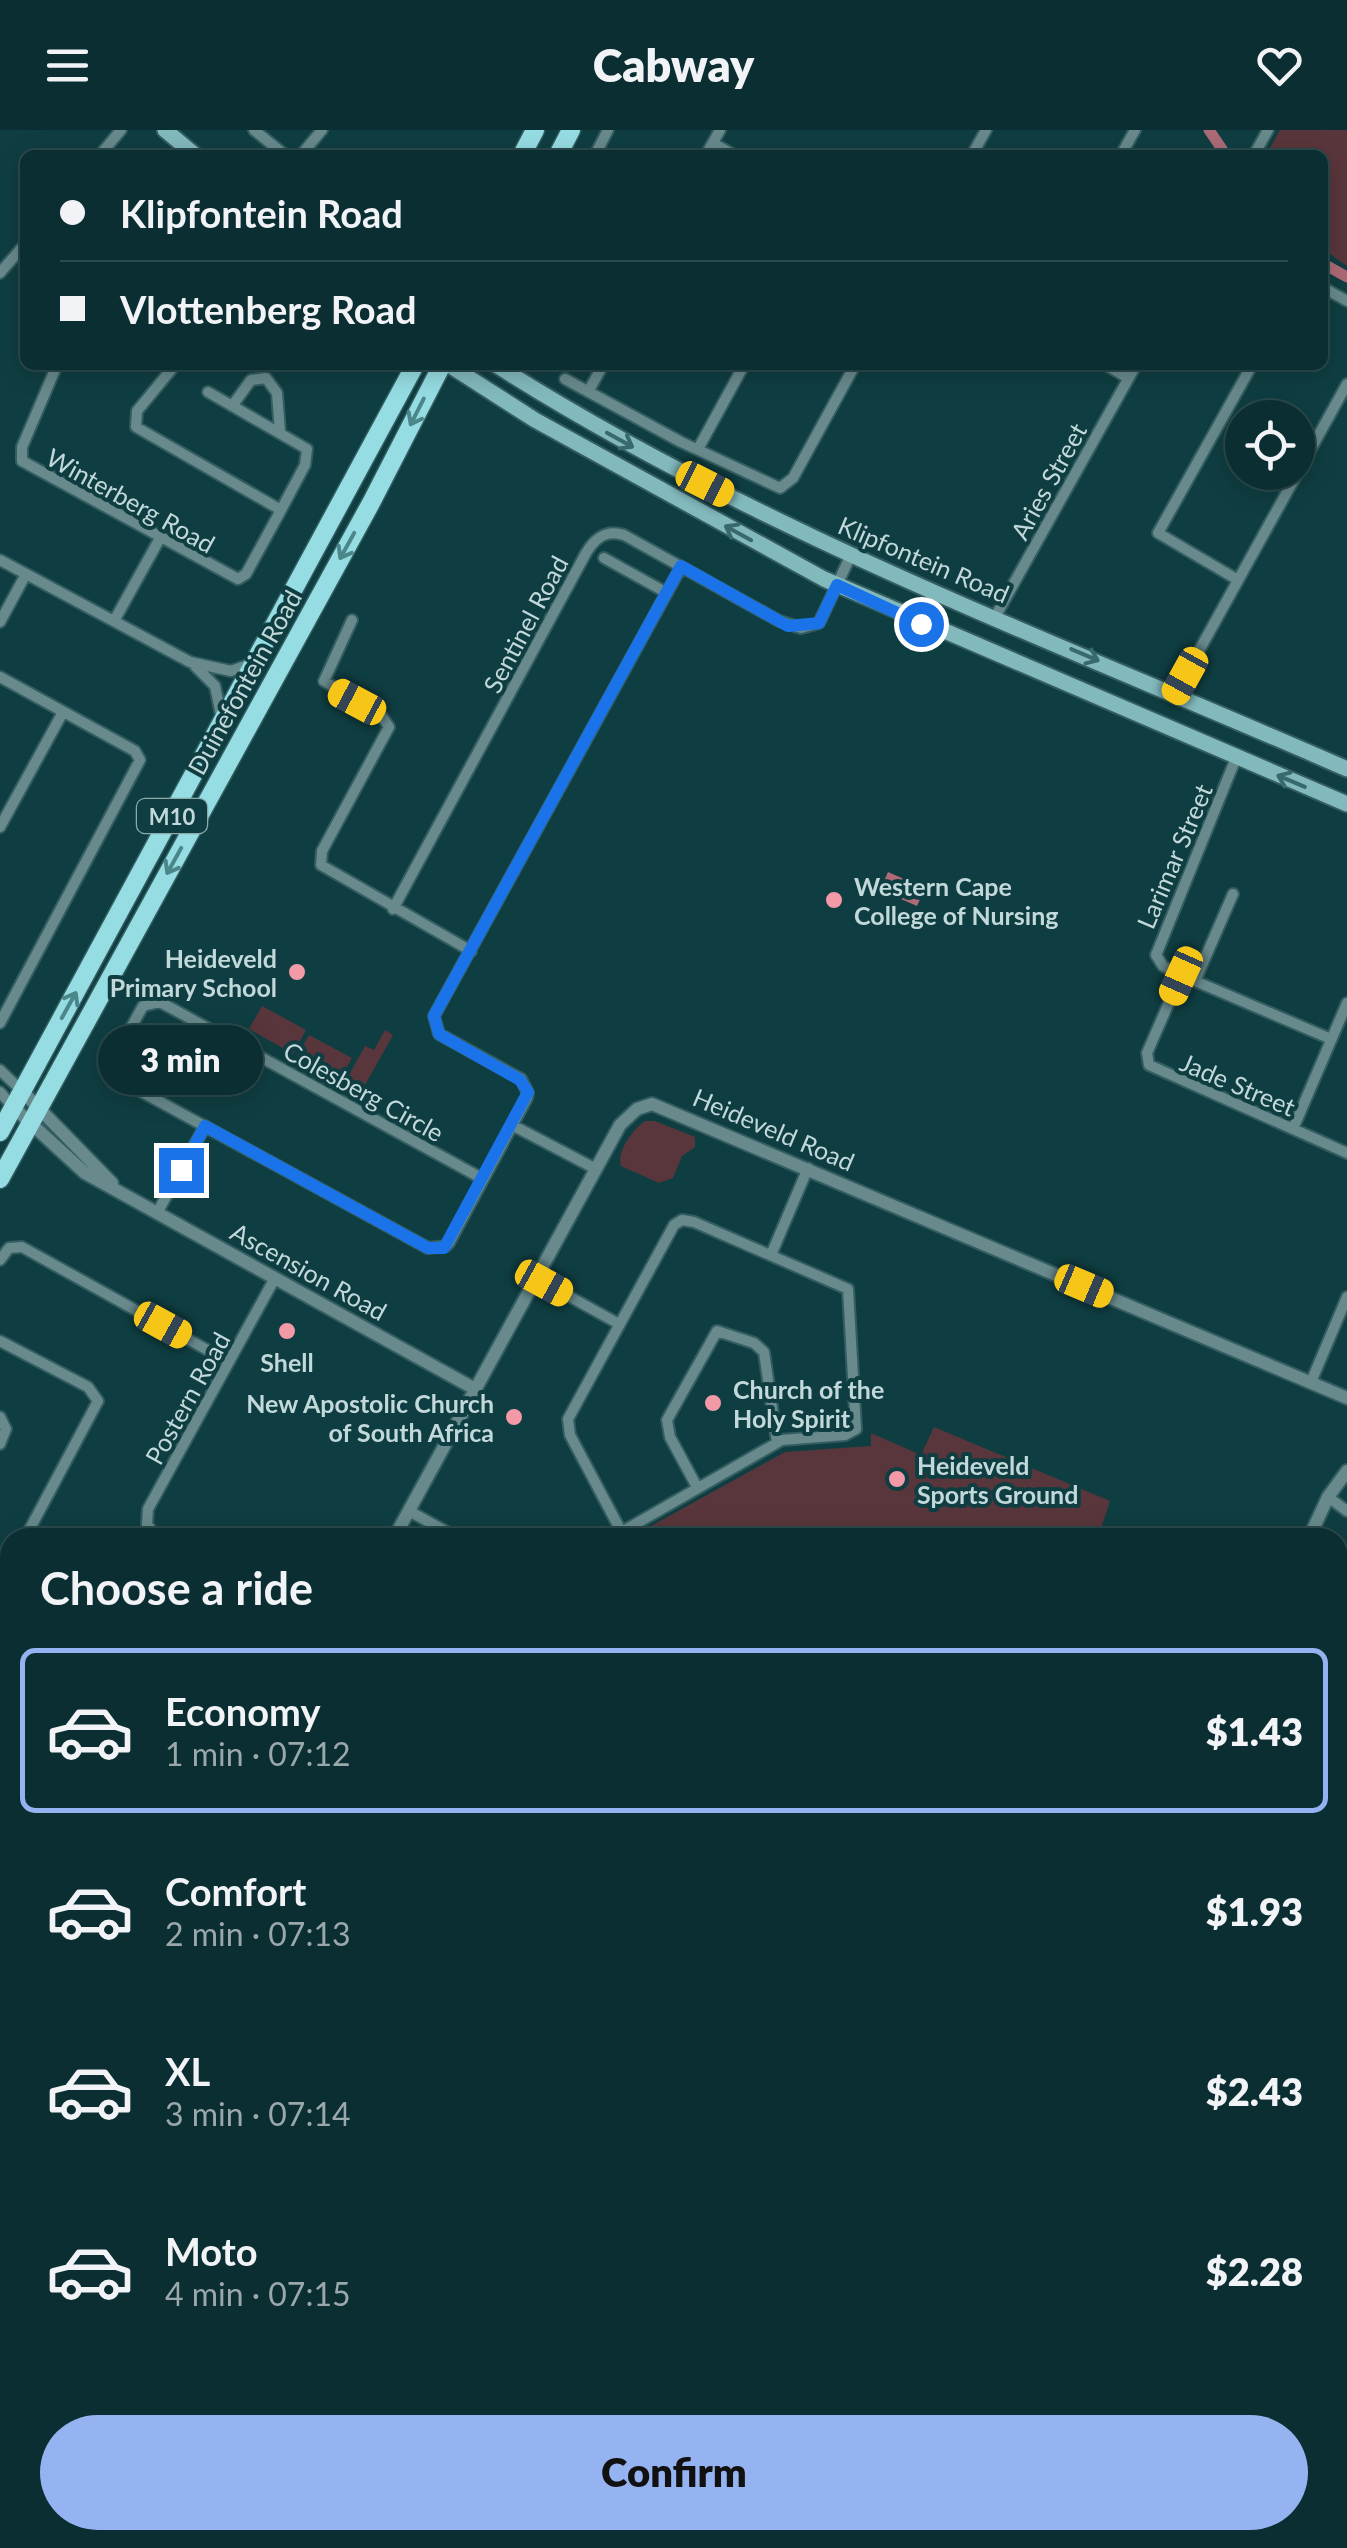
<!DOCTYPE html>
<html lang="en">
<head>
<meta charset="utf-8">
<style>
	body { margin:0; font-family:Lato,sans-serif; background:#14363a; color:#f1f3f6; height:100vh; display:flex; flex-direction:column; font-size:38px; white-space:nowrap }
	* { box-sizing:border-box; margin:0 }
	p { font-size:32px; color:#9aa8ac }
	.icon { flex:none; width:55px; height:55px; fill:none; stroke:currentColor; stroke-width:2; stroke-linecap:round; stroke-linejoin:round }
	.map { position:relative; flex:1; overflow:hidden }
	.side { position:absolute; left:0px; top:1398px; width:1348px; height:1022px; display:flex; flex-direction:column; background:#0b2e32; border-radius:30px 30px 0 0; box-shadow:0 5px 25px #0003,0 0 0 2px #2b4a4d }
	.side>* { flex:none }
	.hud { position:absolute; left:20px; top:20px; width:1308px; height:220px; border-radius:15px; box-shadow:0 5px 25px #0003,0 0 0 2px #2b4a4d; display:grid; align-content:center; height:220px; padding:0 40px; background:#0b2e32 }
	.tools { position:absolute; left:1225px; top:270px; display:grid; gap:20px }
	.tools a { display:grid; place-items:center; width:90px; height:90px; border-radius:50%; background:#0b2e32; box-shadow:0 5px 25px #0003,0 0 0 2px #2b4a4d; font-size:50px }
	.end { position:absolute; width:45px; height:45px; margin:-22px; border:12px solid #1a73e8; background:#fff; box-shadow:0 0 0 5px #fff }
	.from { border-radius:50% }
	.bubble { position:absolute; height:70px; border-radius:35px; background:#0b2e32; box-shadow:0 5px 25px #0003,0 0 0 2px #2b4a4d; font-size:32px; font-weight:800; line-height:70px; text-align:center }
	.car { position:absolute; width:30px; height:60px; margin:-30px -15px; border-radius:12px; box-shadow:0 0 8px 2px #0007; background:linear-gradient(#f5c518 24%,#345 0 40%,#f5c518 0 76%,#345 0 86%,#f5c518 0) }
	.hud b { display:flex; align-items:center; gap:35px; height:95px; font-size:38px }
	.hud b+b { border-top:2px solid #2b4a4d }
	.hud i { width:25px; height:25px; background:#f1f3f6 }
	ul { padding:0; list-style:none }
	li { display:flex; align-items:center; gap:30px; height:165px; margin:0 20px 15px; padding:0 20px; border:5px solid transparent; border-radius:15px }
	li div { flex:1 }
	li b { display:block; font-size:38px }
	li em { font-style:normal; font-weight:800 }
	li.current { border-color:#95b2f1 }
	li>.icon { width:90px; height:90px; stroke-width:1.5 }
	h2 { padding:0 40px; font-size:45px; line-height:120px }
	.primary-button { display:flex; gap:20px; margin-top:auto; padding:20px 40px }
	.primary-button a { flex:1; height:115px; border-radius:60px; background:#95b2f1; color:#111; font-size:40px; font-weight:800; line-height:115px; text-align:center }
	header { display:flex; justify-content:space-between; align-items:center; height:130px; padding:0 40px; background:#0b2e32; font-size:45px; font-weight:800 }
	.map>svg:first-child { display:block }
</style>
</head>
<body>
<header><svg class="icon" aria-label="menu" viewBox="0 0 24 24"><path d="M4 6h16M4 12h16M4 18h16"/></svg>Cabway<svg class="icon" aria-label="heart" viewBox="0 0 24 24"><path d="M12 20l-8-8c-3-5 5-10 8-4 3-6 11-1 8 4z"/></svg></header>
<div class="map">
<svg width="1347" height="2418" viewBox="0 0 1347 2418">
	<rect width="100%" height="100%" fill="#0f3e42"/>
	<path fill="#59363b" d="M1280 0H1347V136L1323 119 1322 25H1266Z
		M262 876 306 900 293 924 249 899Z
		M385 900 393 905 365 955 378 962 370 978 340 961 365 916 374 920Z
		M309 905 352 928 340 949 297 926Z
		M645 991H655L695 1007V1017L682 1026 673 1048 659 1053 621 1036C616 1022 633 999 645 991Z
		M934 1297 1110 1371 1098 1407H631L785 1322 871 1316V1303L921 1325Z
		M1338 2129 1347 2132V2365L1338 2386Z"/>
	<path fill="#ac6b76" d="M888 742 925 758 917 776 880 760Z"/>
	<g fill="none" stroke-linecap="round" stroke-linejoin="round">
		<path stroke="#ac6b76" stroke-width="4" d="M170 2410 181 2418"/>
		<path stroke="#ac6b76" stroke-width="11" d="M1209 0 1226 25
			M1322 133 1347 147"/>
		<defs>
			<path id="minor" d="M254 0 285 25
				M713 13 734 25
				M100 25 121 0
				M301 25 322 0
				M595 25 608 0
				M706 25 720 0
				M972 25 986 0
				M1121 25 1135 0
				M1254 25 1268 0
				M0 143 25 114
				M1322 157 1347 171
				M57 235 22 317V331L238 449 246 444 281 380 136 297 137 281 175 235
				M1106 235 1128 248
				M565 249 681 312 780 358 793 348 855 235
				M208 262 307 319 305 335 281 380
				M588 262 603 235
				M232 276 251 250 266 248 277 263 280 302
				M698 319 744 235
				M604 428 667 463
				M0 430 190 532 231 541 251 534
				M1238 450 1158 403 1252 235
				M995 487 1136 235
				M352 490 324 551 381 585 389 597 322 721 321 735 471 821
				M114 491 159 410
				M0 492 26 444
				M195 536 215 556 221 585
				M0 547 135 621 140 630 0 893
				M1175 564 1347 254
				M1236 628 1156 825 1163 836 1181 845 1331 909
				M0 697 63 582
				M393 779 586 423C595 408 606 399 624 405L779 491 801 498 819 493 851 425
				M1181 845 1147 923 1149 935 1347 1023
				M1195 851 1233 764
				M0 940 22 961
				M0 962 13 977
				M512 995 596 1039
				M1293 999 1347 873
				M483 1049 160 872 143 876 113 930 120 950 428 1118 446 1116 449 1113 527 968 528 963 521 949 439 904 434 886 681 437
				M157 1083 205 996
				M771 1125 808 1038
				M0 1130 9 1118 22 1117 229 1232
				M536 1148 619 1194
				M0 1211 88 1257 98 1271 25 1408
				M1311 1252 1347 1167
				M0 1287 6 1299 0 1314
				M697 1357 670 1307 667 1290 717 1201 754 1213 764 1222 777 1312
				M1328 1367 1347 1381
				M409 1381 458 1408
				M156 1408 147 1394 148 1379 275 1148
				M611 1408 782 1310 845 1305 856 1299 848 1159 694 1092 682 1090 674 1095 568 1289 570 1305 621 1401
				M0 1430 10 1436
				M1338 1681 1347 1649
				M0 1737 10 1734
				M0 1794 10 1824
				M0 2018 10 2015
				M1338 2053 1347 2021
				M1338 2077 1347 2079
				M0 2090 10 2087
				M0 2317 10 2320
				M137 2410 148 2418
				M448 2410 460 2418
				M754 2410 781 2418
				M47 2418 52 2410
				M472 2418 478 2410
				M583 2418 588 2410
				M711 2418 713 2410
				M903 2418 905 2410
				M990 2418 992 2410
				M1114 2418 1117 2410
				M1340 2418 1347 2395"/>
			<path id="tertiary" d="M22 961 112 1053
				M13 977 85 1043 475 1259
				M394 1408 620 995 637 979 652 974 1347 1268
				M1309 1408 1328 1367 1347 1341
				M1338 2396 1347 2398"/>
			<path id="secondary" d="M165 0 195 25
				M449 235 535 290 824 449 1347 674
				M496 235C762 404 1060 513 1347 639"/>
			<path id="primary" d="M522 25 535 0
				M558 25 571 0
				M0 1002 415 235
				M0 1049 371 373 442 235"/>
			<path id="motorway" d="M0 2176 10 2184
				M0 2195 10 2202
				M0 2236 10 2243
				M0 2265 10 2271
				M250 2410 261 2418
				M307 2410 319 2418"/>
		</defs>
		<use href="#minor" stroke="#335d60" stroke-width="14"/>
		<use href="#tertiary" stroke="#335d60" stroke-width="16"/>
		<use href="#secondary" stroke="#335d60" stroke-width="19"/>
		<use href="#primary" stroke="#335d60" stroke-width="21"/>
		<use href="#motorway" stroke="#335d60" stroke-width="24"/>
		<use href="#minor" stroke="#688a8d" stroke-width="10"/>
		<use href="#tertiary" stroke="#688a8d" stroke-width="12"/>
		<use href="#secondary" stroke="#82b9bd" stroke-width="15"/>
		<use href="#primary" stroke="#95dde3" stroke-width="18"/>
		<use href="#motorway" stroke="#c5f7fb" stroke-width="20"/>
	</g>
	<defs><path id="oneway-shaft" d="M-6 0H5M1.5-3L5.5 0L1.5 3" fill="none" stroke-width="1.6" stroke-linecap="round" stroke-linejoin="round" transform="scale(2.5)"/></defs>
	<g stroke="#4b868a">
		<use href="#oneway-shaft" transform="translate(417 282) rotate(117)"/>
		<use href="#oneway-shaft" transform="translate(347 416) rotate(119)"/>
		<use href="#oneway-shaft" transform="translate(174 731) rotate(119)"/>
		<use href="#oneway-shaft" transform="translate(69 875) rotate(-61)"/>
	</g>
	<g stroke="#37696d">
		<use href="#oneway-shaft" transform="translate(620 310) rotate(29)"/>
		<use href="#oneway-shaft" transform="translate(738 403) rotate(-151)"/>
		<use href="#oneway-shaft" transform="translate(1085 525) rotate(23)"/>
		<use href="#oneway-shaft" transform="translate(1291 651) rotate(-157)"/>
	</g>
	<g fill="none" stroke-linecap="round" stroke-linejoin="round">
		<path stroke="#1a73e8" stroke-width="12" d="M181 1040 205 996 428 1118H444L528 962 520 950 439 904 434 886 681 436 788 496 819 493 837 455 921 494"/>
	</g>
	<g fill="#f39aa9" stroke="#0f3e42" stroke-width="4">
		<circle cx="834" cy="770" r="10"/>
		<circle cx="297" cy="842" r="10"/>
		<circle cx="287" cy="1201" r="10"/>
		<circle cx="713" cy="1273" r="10"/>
		<circle cx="514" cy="1287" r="10"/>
		<circle cx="897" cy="1349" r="10"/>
	</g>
	<g text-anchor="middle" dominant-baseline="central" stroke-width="8" stroke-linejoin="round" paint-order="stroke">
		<rect fill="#0f3e42" stroke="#8caaac" stroke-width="2.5" x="137" y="669" width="70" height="34" rx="8"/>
		<g font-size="22" font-weight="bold" fill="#c2d8da">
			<text x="172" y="686">M10</text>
		</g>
		<g font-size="25" fill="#c2d8da" stroke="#0f3e42">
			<text transform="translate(1048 351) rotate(-61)">Aries Street</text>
			<text transform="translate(131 370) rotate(29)">Winterberg Road</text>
			<text transform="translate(924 429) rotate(23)">Klipfontein Road</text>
			<text transform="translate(525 494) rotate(-62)">Sentinel Road</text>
			<text transform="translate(244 552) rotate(-61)">Duinefontein Road</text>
			<text transform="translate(1174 726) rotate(-67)">Larimar Street</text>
			<text transform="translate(1238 954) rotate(23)">Jade Street</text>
			<text transform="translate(364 961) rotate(29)">Colesberg Circle</text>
			<text transform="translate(774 999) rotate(23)">Heideveld Road</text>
			<text transform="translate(309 1141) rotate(29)">Ascension Road</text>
			<text transform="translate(187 1268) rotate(-61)">Postern Road</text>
		</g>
		<g font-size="25" font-weight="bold" fill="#c2d8da" stroke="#0f3e42" text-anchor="start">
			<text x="854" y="756">Western Cape<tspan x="854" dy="29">College of Nursing</tspan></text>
			<text x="277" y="828" text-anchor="end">Heideveld<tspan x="277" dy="29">Primary School</tspan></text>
			<text x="287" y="1232" text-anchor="middle">Shell</text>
			<text x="733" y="1259">Church of the<tspan x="733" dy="29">Holy Spirit</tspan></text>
			<text x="494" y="1273" text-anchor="end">New Apostolic Church<tspan x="494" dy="29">of South Africa</tspan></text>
			<text x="917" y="1335">Heideveld<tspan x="917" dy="29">Sports Ground</tspan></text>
		</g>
	</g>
</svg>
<div class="tools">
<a><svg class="icon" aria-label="locate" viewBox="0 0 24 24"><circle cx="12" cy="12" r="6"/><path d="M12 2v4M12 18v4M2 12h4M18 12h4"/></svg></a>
</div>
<i class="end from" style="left:921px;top:494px"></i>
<i class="end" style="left:181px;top:1040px"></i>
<div class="bubble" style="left:98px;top:895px;width:165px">3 min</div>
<i class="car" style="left:705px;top:354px;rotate:117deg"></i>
<i class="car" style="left:1185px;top:546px;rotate:209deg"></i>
<i class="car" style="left:357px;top:572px;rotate:298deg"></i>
<i class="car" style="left:1181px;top:846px;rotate:204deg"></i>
<i class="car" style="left:544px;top:1153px;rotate:119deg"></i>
<i class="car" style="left:1084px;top:1156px;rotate:113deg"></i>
<i class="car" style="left:163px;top:1195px;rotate:119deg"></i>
<div class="hud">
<b><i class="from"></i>Klipfontein Road</b>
<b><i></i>Vlottenberg Road</b>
</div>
<section class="side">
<h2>Choose a ride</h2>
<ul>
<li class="current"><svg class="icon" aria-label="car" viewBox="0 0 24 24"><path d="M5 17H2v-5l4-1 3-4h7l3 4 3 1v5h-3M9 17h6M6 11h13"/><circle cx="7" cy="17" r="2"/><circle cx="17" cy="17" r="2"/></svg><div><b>Economy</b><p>1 min · 07:12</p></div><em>$1.43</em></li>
<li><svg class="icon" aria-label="car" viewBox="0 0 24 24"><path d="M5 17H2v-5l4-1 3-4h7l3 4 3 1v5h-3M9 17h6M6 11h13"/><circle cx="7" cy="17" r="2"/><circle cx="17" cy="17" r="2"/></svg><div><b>Comfort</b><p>2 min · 07:13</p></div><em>$1.93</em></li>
<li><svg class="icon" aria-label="car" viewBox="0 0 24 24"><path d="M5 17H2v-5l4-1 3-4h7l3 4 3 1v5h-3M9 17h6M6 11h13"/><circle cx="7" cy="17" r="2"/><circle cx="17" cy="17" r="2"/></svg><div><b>XL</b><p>3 min · 07:14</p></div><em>$2.43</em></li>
<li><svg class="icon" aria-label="car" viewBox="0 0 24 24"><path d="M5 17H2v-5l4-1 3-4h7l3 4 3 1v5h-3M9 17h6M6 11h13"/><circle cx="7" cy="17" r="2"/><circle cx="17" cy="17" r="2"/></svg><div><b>Moto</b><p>4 min · 07:15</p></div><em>$2.28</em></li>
</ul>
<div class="primary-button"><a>Confirm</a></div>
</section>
</div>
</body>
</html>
